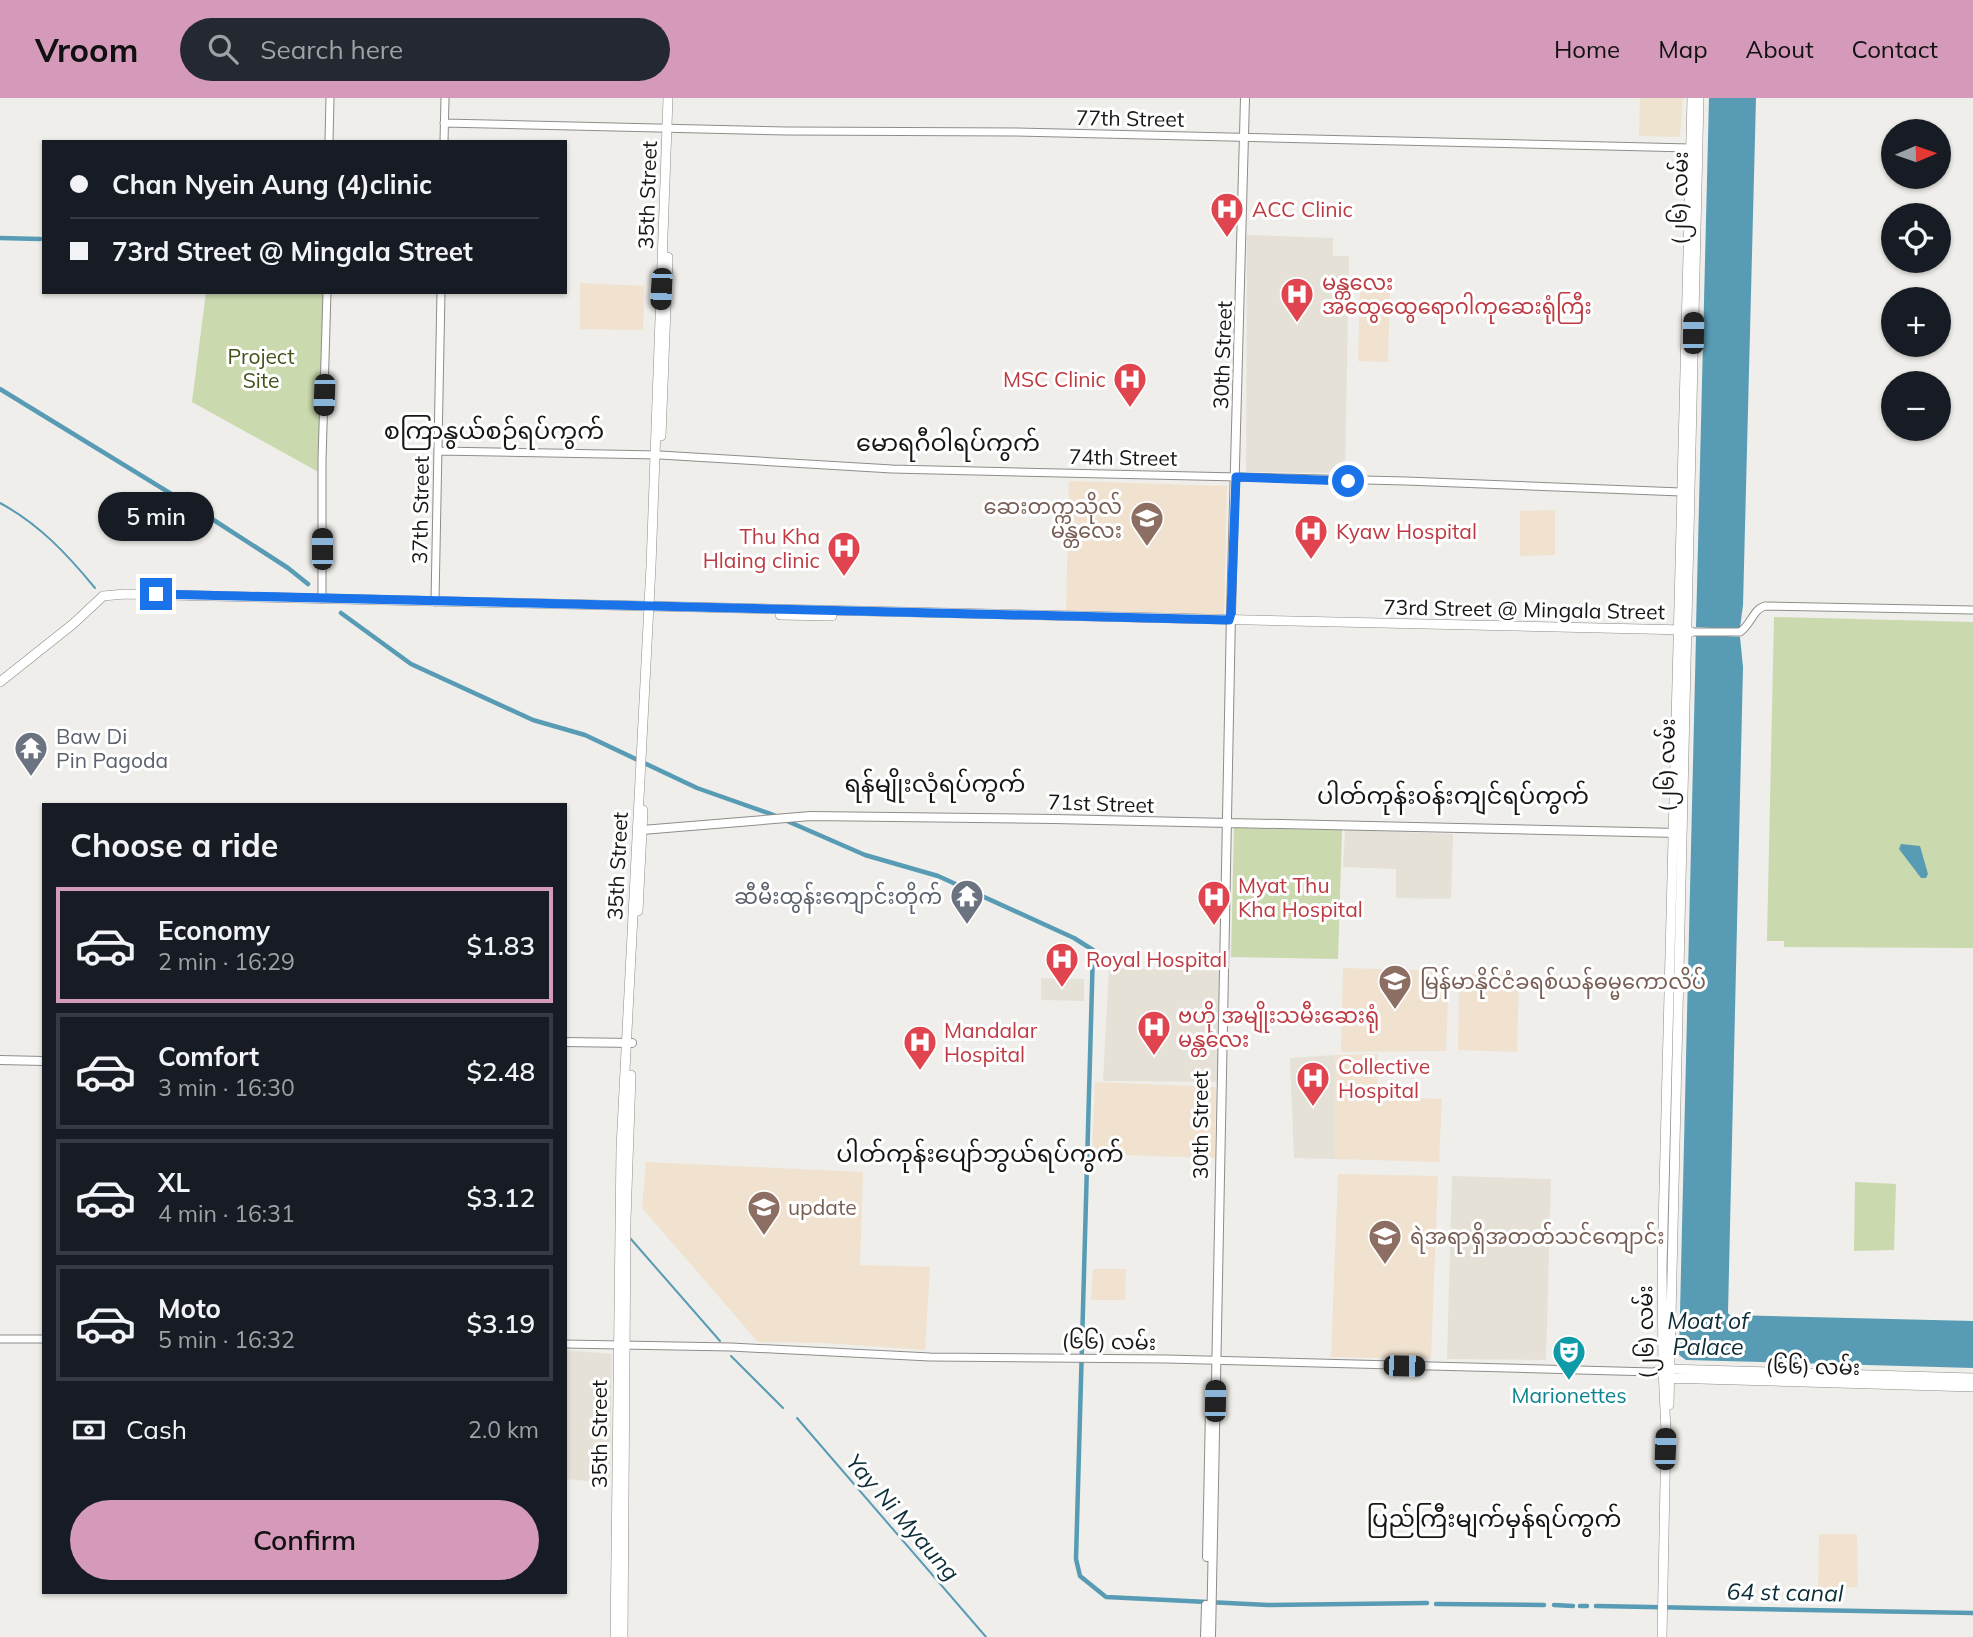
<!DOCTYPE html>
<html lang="en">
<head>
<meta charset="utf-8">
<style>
	body { margin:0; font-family:Mulish,"Noto Sans Myanmar",sans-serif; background:#242831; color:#f1f3f6; height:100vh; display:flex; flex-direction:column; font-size:26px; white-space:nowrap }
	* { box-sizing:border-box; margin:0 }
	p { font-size:23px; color:#9ea1a6 }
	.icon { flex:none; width:38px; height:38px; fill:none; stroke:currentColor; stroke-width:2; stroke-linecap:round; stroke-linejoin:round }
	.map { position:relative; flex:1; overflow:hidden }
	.sheet { position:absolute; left:42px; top:705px; width:525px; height:791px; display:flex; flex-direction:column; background:#171b24; border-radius:0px; box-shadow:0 2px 5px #0004 }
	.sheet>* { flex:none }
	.top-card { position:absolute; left:42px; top:42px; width:525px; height:154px; border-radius:0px; box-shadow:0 2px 5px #0004; display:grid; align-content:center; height:154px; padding:0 28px; background:#171b24 }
	.needle { width:46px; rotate:88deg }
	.controls { position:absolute; left:1881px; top:21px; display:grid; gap:14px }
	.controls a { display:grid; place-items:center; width:70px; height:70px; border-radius:50%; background:#171b24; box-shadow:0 2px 5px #0004; font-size:35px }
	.end { position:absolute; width:32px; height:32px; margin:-16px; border:9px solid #1a73e8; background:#fff; box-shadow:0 0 0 4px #fff }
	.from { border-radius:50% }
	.bubble { position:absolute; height:49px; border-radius:24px; background:#171b24; box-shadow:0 2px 5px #0004; font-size:23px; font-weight:600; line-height:49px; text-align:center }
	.car { position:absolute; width:21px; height:42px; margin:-21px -10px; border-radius:9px; box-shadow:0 0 5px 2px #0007; background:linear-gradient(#222 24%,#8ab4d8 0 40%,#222 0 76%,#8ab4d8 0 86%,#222 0) }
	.top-card b { display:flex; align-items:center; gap:24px; height:66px; font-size:26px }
	.top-card b+b { border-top:2px solid #363941 }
	.top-card i { width:18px; height:18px; background:#f1f3f6 }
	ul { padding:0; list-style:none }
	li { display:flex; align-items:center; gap:21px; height:116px; margin:0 14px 10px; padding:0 14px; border:4px solid #363941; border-radius:0px }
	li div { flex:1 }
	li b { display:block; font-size:26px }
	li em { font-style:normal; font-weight:600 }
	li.selected { border-color:#d599ba }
	li>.icon { width:63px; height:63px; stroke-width:1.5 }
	h2 { padding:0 28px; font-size:32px; line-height:84px }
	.pay { display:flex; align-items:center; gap:18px; height:77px; padding:0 28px; font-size:26px }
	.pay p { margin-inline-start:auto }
	.button { display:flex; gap:14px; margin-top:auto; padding:14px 28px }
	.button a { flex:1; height:80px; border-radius:42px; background:#d599ba; color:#111; font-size:28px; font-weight:600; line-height:80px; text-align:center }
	header { display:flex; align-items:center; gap:42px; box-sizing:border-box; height:98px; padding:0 35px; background:#d599ba; color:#111 }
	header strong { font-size:33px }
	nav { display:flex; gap:38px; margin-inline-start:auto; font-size:24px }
	.search { width:490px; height:63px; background:#242831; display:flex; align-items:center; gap:18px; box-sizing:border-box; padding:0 24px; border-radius:38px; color:#9ea1a6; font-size:26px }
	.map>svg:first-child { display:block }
</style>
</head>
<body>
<header>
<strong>Vroom</strong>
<div class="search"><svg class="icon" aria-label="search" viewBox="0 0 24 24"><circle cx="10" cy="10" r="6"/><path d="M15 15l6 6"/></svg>Search here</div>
<nav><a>Home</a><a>Map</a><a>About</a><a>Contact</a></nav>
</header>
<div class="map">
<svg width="1973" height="1539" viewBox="0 0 1973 1539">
	<rect width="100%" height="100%" fill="#efeeea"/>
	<path fill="#eee3ce" d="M1640 0H1683L1680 39 1639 38Z"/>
	<path fill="#e6e1d6" d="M1247 137 1333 140V158H1349L1345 375 1246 374Z
		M1345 732 1453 736 1451 801 1396 800V771L1343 769Z
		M1109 870 1224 873 1222 984 1103 983Z
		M1041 880 1084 881V903L1041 902Z
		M1335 957V1061L1294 1060 1290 960Z
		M1452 1078 1551 1081 1546 1262 1447 1261Z
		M565 1252 612 1256 610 1385 565 1381Z"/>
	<path fill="#f0e2cf" d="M580 185 644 188 643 232 580 231Z
		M1360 189 1390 190 1388 264 1358 263Z
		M1069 383 1227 388 1224 518 1066 513Z
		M1555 412V457L1520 458V413Z
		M1343 870 1449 873 1446 953 1341 954Z
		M1459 876 1519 877 1517 954 1458 952Z
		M1378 956 1377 999 1442 1001 1439 1064 1335 1061V957Z
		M1095 984 1216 989 1215 1060 1092 1056Z
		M646 1064 863 1074 860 1167 930 1169 925 1252 825 1245 758 1244 642 1110Z
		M1338 1076 1438 1078 1431 1261 1331 1259Z
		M1093 1171H1126L1125 1202H1091Z
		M1819 1436H1857L1858 1489 1818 1490Z"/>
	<path fill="#cad9ae" d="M206 194H326L322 376 192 304Z
		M1774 519 1973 524V850L1784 849V843H1767Z
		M1234 730 1342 732 1338 861 1231 859Z
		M1855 1084 1896 1086 1894 1152 1854 1153Z"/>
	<path fill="#589bb4" d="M1709 0H1756L1743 507 1740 530H1725V538L1740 539 1743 569 1728 1215 1730 1217 1973 1223V1270L1686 1262 1679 1257 1696 538H1711L1712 530 1696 529Z
		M1901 746 1920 748 1928 776 1926 780H1921L1899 751Z"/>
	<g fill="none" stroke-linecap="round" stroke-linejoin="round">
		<path stroke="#589bb4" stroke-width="2" d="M0 405C39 426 67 456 95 490
			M630 1140 720 1243
			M731 1258 783 1310
			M797 1320 986 1539"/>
		<path stroke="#589bb4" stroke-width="4.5" d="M0 140 40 141
			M0 291 209 419 288 470 308 486
			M341 515 411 566 533 622 585 637 697 690 771 716 865 757 938 778 1074 840 1093 852 1076 1461 1080 1478 1106 1499 1268 1507 1427 1505
			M1436 1506 1544 1507
			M1554 1507 1573 1508
			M1580 1508H1587
			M1596 1508 1973 1515"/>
		<defs>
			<path id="tertiary" d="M444 25 787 33 1017 34 1690 50
				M329 44 330 0
				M444 44 445 0
				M438 353 660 357 892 371 1406 383 1681 394
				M322 501V362L327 194
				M435 504 441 194
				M1691 534H1740C1751 527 1753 511 1765 508L1973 512
				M0 1241H44
				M565 1246 731 1249 930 1259 1167 1261 1653 1274 1663 1271"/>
			<path id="secondary" d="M642 732 811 718 1054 721 1679 735
				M565 944 632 945
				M0 962 44 963
				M1207 1459 1210 1311
				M1205 1539 1206 1507
				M1211 1539 1231 515 1245 0"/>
			<path id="primary" d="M661 338 668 159
				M780 517 832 518
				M0 584 73 526 103 498 125 496 1686 532 1691 534
				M638 813 643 712
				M1667 1271 1973 1280
				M1665 1280 1973 1289
				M1669 1307 1699 0
				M615 1539 621 1050 651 468 668 0
				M623 1539 626 1121 631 977
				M1662 1539 1666 1333 1663 1271 1662 1169 1692 0"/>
		</defs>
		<use href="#tertiary" stroke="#8f8d8a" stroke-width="9"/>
		<use href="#secondary" stroke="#8f8d8a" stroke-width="10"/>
		<use href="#primary" stroke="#8f8d8a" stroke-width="10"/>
		<use href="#tertiary" stroke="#fff" stroke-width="7"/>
		<use href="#secondary" stroke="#fff" stroke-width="8"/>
		<use href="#primary" stroke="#fff" stroke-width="9"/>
	</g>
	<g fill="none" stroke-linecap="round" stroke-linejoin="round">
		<path stroke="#1a73e8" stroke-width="9" d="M156 496 1229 522 1231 515 1236 379 1348 383"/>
	</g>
	<defs>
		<symbol id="hospital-pin" viewBox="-11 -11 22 30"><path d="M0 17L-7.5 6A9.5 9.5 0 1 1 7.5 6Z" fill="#e0444e" stroke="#fff"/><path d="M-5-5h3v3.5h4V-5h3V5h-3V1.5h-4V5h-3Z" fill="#fff"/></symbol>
		<symbol id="university-pin" viewBox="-11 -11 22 30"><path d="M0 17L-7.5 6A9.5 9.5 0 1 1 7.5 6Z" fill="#8d6e63" stroke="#fff"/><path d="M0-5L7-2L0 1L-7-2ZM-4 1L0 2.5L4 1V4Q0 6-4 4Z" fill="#fff"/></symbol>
		<symbol id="temple-pin" viewBox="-11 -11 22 30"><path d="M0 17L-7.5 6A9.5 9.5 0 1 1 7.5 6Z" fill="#6b7280" stroke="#fff"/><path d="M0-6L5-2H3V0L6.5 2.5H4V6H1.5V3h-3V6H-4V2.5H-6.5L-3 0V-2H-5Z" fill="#fff"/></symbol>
		<symbol id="theatre-pin" viewBox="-11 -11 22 30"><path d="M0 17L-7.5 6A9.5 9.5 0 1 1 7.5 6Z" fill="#0f9aa8" stroke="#fff"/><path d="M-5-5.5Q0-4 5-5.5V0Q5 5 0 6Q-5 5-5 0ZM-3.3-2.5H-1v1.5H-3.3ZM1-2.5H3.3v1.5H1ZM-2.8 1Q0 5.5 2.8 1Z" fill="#fff"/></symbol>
	</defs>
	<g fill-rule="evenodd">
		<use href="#hospital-pin" x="1208" y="92" width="38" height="52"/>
		<use href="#hospital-pin" x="1278" y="177" width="38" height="52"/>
		<use href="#hospital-pin" x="1111" y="262" width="38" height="52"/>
		<use href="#university-pin" x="1128" y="401" width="38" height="52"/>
		<use href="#hospital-pin" x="1292" y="414" width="38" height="52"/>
		<use href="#hospital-pin" x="825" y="431" width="38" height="52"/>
		<use href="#temple-pin" x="12" y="631" width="38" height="52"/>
		<use href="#temple-pin" x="948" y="779" width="38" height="52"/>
		<use href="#hospital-pin" x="1195" y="780" width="38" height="52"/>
		<use href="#hospital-pin" x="1043" y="842" width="38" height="52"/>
		<use href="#university-pin" x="1376" y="864" width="38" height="52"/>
		<use href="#hospital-pin" x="1135" y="910" width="38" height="52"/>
		<use href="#hospital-pin" x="901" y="925" width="38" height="52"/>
		<use href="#hospital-pin" x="1294" y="961" width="38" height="52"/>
		<use href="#university-pin" x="745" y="1090" width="38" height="52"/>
		<use href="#university-pin" x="1366" y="1119" width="38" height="52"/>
		<use href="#theatre-pin" x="1550" y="1235" width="38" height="52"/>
	</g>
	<g text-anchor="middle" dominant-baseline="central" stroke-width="6" stroke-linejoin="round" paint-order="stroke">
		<g font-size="21" fill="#181716" stroke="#fff">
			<text transform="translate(1130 20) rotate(1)">77th Street</text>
			<text transform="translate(647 97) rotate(-88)">35th Street</text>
			<text transform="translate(1679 100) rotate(-89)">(၂၆) လမ်း</text>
			<text transform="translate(1222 257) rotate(-88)">30th Street</text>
			<text transform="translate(1123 359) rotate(1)">74th Street</text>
			<text transform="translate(420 412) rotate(-89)">37th Street</text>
			<text transform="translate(1524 511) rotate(1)">73rd Street @ Mingala Street</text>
			<text transform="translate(1666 667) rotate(-89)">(၂၆) လမ်း</text>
			<text transform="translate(1101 705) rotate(2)">71st Street</text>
			<text transform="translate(617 768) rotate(-87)">35th Street</text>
			<text transform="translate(1200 1027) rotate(-90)">30th Street</text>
			<text transform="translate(1645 1234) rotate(-91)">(၂၆) လမ်း</text>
			<text transform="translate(1109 1243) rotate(1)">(၆၆) လမ်း</text>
			<text transform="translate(1813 1268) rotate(1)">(၆၆) လမ်း</text>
			<text transform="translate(599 1336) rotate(-90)">35th Street</text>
		</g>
		<g font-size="21" fill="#be3a42" stroke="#fff" text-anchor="start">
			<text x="1252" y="111">ACC Clinic</text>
			<text x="1322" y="184">မန္တလေး<tspan x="1322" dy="24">အထွေထွေရောဂါကုဆေးရုံကြီး</tspan></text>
			<text x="1106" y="281" text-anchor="end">MSC Clinic</text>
			<text x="1336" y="433">Kyaw Hospital</text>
			<text x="820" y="438" text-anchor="end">Thu Kha<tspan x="820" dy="24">Hlaing clinic</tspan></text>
			<text x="1238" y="787">Myat Thu<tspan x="1238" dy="24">Kha Hospital</tspan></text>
			<text x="1086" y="861">Royal Hospital</text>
			<text x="1178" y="917">ဗဟို အမျိုးသမီးဆေးရုံ<tspan x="1178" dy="24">မန္တလေး</tspan></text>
			<text x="944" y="932">Mandalar<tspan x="944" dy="24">Hospital</tspan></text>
			<text x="1338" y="968">Collective<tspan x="1338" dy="24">Hospital</tspan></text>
		</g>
		<g font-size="21" fill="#435317" stroke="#fff">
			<text x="261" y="258">Project<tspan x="261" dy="24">Site</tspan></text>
		</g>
		<g font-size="21" fill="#785e54" stroke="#fff" text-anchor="start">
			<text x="1122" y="408" text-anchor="end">ဆေးတက္ကသိုလ်<tspan x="1122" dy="24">မန္တလေး</tspan></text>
			<text x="1420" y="883">မြန်မာနိုင်ငံခရစ်ယန်ဓမ္မကောလိပ်</text>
			<text x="788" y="1109">update</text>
			<text x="1410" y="1138">ရဲအရာရှိအတတ်သင်ကျောင်း</text>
		</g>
		<g font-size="21" fill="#5b616d" stroke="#fff" text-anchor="start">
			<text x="56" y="638">Baw Di<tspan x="56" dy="24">Pin Pagoda</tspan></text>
			<text x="942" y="798" text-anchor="end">ဆီမီးထွန်းကျောင်းတိုက်</text>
		</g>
		<g font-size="21" fill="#0d838f" stroke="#fff">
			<text x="1569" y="1297">Marionettes</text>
		</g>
		<g font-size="23" font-style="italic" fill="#0d2e39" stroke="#fff">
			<text x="1708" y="1222">Moat of<tspan x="1708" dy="26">Palace</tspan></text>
			<text transform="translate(903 1419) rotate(49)">Yay Ni Myaung</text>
			<text transform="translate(1785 1494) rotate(1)">64 st canal</text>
		</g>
		<g font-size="24" fill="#181716" stroke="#fff">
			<text x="494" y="332">စကြာနွယ်စဉ်ရပ်ကွက်</text>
			<text x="948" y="344">မောရဂီဝါရပ်ကွက်</text>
			<text x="935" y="685">ရန်မျိုးလုံရပ်ကွက်</text>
			<text x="1453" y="697">ပါတ်ကုန်းဝန်းကျင်ရပ်ကွက်</text>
			<text x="980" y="1055">ပါတ်ကုန်းပျော်ဘွယ်ရပ်ကွက်</text>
			<text x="1494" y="1420">ပြည်ကြီးမျက်မှန်ရပ်ကွက်</text>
		</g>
	</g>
</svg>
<div class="controls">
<a><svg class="needle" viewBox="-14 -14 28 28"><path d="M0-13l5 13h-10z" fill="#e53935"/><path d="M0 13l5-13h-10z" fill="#9ea1a6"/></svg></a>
<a><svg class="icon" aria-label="locate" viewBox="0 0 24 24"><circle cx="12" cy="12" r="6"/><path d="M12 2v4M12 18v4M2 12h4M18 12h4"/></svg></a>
<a>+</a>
<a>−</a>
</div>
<i class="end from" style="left:1348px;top:383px"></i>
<i class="end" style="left:156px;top:496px"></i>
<div class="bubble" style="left:98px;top:394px;width:116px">5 min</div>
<i class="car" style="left:661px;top:191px;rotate:183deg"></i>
<i class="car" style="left:1693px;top:235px;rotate:1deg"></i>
<i class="car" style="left:324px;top:297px;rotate:182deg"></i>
<i class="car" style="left:322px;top:451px;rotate:0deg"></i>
<i class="car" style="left:1404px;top:1268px;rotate:91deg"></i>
<i class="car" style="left:1215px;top:1303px;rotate:1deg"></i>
<i class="car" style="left:1665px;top:1351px;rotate:2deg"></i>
<div class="top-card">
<b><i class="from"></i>Chan Nyein Aung (4)clinic</b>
<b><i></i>73rd Street @ Mingala Street</b>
</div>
<section class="sheet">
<h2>Choose a ride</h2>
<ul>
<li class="selected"><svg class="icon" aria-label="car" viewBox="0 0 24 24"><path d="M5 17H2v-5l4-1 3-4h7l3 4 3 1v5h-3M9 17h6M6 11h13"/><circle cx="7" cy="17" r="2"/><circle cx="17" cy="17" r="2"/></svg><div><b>Economy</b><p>2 min · 16:29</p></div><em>$1.83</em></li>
<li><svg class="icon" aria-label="car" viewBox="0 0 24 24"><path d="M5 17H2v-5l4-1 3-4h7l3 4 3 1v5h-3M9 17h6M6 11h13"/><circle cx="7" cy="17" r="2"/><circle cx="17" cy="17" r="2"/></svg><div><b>Comfort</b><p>3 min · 16:30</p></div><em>$2.48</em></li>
<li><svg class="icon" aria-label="car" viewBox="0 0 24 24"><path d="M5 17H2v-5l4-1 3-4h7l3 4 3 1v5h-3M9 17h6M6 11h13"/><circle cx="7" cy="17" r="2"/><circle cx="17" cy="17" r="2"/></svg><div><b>XL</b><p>4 min · 16:31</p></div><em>$3.12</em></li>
<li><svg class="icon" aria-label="car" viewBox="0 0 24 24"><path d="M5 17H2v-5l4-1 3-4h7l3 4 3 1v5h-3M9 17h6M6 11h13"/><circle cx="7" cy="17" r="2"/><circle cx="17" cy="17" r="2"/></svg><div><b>Moto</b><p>5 min · 16:32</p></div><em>$3.19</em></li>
</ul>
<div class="pay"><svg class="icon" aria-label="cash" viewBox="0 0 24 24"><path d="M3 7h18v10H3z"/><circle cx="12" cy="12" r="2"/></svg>Cash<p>2.0 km</p></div>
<div class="button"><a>Confirm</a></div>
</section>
</div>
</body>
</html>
